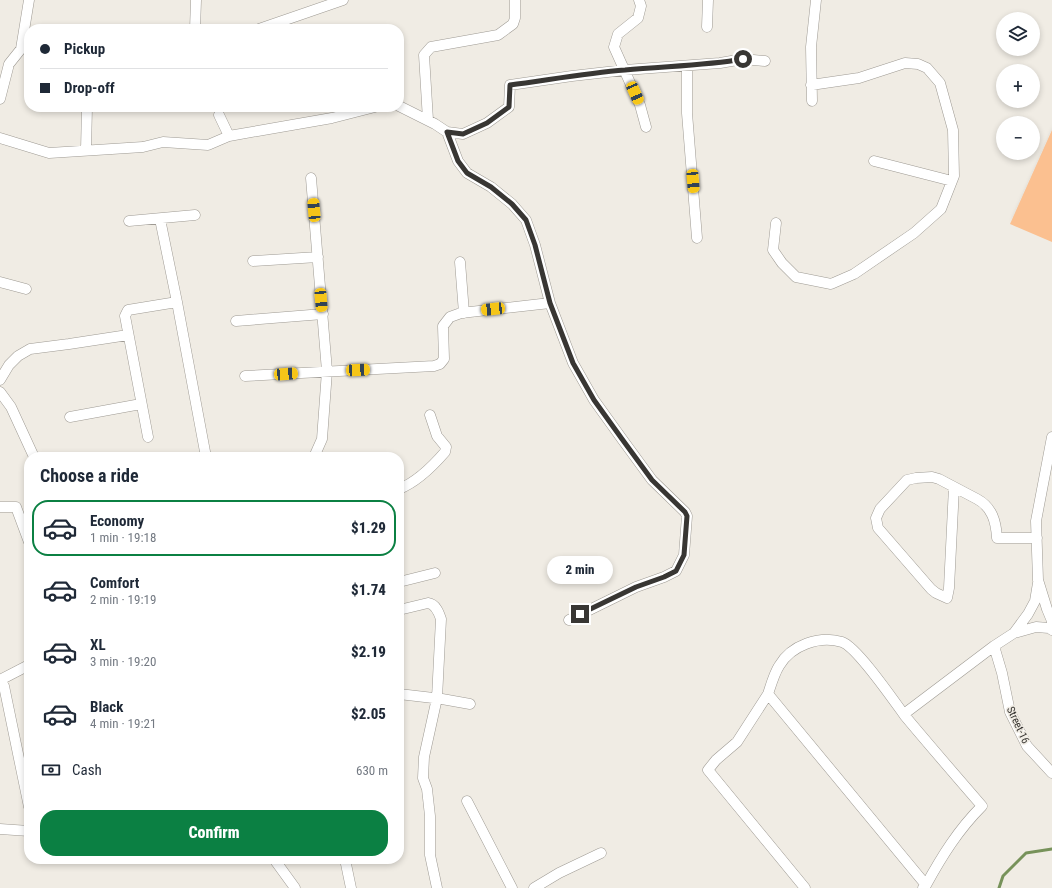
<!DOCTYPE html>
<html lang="en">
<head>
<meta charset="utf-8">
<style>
	body { margin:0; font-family:"Roboto Condensed",sans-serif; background:#f2f2f3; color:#1f2937; height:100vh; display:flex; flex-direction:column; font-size:15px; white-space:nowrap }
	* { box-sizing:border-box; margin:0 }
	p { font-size:13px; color:#747a83 }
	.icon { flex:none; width:22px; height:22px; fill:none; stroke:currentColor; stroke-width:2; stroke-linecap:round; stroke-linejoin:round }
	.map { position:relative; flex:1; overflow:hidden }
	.side { position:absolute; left:24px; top:452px; width:380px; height:412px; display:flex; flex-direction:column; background:#fff; border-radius:16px; box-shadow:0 2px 6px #0003 }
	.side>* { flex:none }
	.top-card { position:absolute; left:24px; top:24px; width:380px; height:88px; border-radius:16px; box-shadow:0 2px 6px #0003; display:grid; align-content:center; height:88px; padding:0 16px; background:#fff }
	.tools { position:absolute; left:996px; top:12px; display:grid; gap:8px }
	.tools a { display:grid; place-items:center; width:44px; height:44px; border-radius:50%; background:#fff; box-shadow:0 2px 6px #0003; font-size:20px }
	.end { position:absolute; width:18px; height:18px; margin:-9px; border:5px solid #383633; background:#fff; box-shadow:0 0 0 2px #fff }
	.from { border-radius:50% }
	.bubble { position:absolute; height:28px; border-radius:14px; background:#fff; box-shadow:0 2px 6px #0003; font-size:13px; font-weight:800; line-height:28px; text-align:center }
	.car { position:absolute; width:12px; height:24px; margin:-12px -6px; border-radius:5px; box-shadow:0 0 3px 1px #0007; background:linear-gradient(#f5c518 24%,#345 0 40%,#f5c518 0 76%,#345 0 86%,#f5c518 0) }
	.top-card b { display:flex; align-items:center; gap:14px; height:38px; font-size:15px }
	.top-card b+b { border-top:1px solid #e0e1e3 }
	.top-card i { width:10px; height:10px; background:#1f2937 }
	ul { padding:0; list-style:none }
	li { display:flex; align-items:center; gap:12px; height:56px; margin:0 8px 6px; padding:0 8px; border:2px solid transparent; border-radius:16px }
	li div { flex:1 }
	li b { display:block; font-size:15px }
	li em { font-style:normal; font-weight:800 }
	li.on { border-color:#0b8043 }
	li>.icon { width:36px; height:36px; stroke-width:1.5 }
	h2 { padding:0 16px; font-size:18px; line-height:48px }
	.pay { display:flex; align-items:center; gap:10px; height:44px; padding:0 16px; font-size:15px }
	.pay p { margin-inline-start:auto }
	.button { display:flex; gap:8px; margin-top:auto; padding:8px 16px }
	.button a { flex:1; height:46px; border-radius:16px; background:#0b8043; color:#fff; font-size:16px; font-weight:800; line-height:46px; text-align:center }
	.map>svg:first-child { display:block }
</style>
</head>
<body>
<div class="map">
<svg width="1052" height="888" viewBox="0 0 1052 888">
	<defs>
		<filter id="shadow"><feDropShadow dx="3.5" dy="-3.5" stdDeviation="2" flood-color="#0004"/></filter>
	</defs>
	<rect width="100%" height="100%" fill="#f0ece4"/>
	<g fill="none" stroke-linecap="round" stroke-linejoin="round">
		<path stroke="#77925a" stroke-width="3" d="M999 888 1003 876 1026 853 1052 849"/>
	</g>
	<path fill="#fbc090" filter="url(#shadow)" d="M1052 130V242L1010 224Z"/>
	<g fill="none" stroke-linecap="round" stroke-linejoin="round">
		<defs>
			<path id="minor" d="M639 0 641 6 638 18 618 34 614 47 640 105 646 127
				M707 27 708 0
				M195 29 196 0
				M259 29 343 0
				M687 66V113L697 238
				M0 99 9 64 21 49 29 0
				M812 101 811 47 816 0
				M399 106 435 124 447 132 463 134 487 123 509 107 510 85 572 76 625 70 720 63 743 59 765 61
				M219 115 229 136 332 118 375 107
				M428 120 424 55 431 47 498 35 513 24 515 18V0
				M447 132 458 161 467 173 491 187 512 204 526 220 535 245 550 303 573 363 594 400 622 439 652 480 685 512 687 516 684 555 676 571 664 577 636 587 569 620
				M0 138 49 153 143 147 163 142 208 145 229 136
				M86 150 87 107
				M874 161 952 181
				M311 178 327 371 322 439 314 457
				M160 219 177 302 206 457
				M129 221 195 215
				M776 223 773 250 782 263 796 277 831 284 854 274 914 233 941 209 954 176 953 130 940 83 927 68 918 64 905 63 859 78 811 85
				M253 261 318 257
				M460 262 464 313
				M0 282 26 289
				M236 321 323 314
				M245 376 434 366 440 364 444 359 443 326 450 317 461 313 550 303
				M0 380 9 365 18 356 30 349 69 344 128 335
				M0 392 11 407 34 457
				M70 417 141 404
				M148 437 125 316 128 310 177 302
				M1052 437 1036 521 1038 580 1047 609 1052 621
				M954 487 949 588 947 598 936 593 931 589 878 528 876 518 880 509 907 480 916 478 932 477 939 479 977 499C992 507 996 521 997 538H1037
				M399 489C417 482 432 467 445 452L446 447 437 436 430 415
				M0 507H16L29 542
				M399 582 435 573
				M399 610 428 603C436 604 439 613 441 619L437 698 424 757 423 778 427 789 430 816V855L437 888
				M1014 633 1028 614 1035 601 1038 583
				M994 646 1002 673 1010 712 1027 746 1052 773
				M0 680 29 665
				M0 683 4 686 29 807
				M399 694 442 699 470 704
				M768 694 737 742 716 760 708 770 805 888
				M904 714 994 646 1014 633 1036 627 1049 628 1052 630
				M467 801 512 888
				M0 829 29 831
				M274 859 295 888
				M347 859 346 864 351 888
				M534 888 559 873 601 853
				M923 888 926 885C942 856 958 830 982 806 956 776 930 746 905 716 894 701 857 647 842 642 820 635 791 645 779 666 774 674 771 685 768 694L926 885"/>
		</defs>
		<use href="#minor" stroke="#9e9a93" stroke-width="11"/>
		<use href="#minor" stroke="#fff" stroke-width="10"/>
	</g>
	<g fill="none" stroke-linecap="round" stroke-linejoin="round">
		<path stroke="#383633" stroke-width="5" d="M580 614 636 587 664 577 676 571 684 555 687 516 685 512 652 480 622 439 594 400 573 363 550 303 535 245 526 220 512 204 491 187 467 173 458 161 447 132 463 134 487 123 509 107 510 85C548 80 587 73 625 70 664 66 704 66 743 59"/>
	</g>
	<g text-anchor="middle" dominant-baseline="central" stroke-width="3" stroke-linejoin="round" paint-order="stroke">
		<g font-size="11" fill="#383633" stroke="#f0ece4">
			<text transform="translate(1018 725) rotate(65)">Street-16</text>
		</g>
	</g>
</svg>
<div class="tools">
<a><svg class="icon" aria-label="layers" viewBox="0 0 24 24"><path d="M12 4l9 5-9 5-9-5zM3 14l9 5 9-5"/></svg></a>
<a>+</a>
<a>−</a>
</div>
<i class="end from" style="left:743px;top:59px"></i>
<i class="end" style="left:580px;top:614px"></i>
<div class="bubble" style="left:547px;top:556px;width:66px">2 min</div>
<i class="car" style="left:635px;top:93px;rotate:156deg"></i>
<i class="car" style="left:693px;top:181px;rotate:175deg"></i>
<i class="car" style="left:314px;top:210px;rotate:355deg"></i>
<i class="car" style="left:321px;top:300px;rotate:175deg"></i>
<i class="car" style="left:493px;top:309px;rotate:264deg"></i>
<i class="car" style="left:358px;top:370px;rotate:87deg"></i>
<i class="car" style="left:286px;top:374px;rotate:86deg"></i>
<div class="top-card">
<b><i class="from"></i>Pickup</b>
<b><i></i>Drop-off</b>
</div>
<section class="side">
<h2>Choose a ride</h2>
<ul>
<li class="on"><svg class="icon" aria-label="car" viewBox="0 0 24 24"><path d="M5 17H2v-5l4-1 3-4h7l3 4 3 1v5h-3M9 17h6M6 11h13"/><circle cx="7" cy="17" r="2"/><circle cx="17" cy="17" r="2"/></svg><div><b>Economy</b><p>1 min · 19:18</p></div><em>$1.29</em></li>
<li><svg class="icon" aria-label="car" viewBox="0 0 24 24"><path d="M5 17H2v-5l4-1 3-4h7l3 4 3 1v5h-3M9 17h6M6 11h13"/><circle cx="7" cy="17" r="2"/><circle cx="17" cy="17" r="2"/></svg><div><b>Comfort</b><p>2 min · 19:19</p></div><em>$1.74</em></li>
<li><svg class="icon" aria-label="car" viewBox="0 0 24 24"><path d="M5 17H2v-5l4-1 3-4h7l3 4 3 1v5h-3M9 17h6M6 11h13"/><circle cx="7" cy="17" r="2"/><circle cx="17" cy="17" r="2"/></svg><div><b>XL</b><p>3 min · 19:20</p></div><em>$2.19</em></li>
<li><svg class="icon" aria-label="car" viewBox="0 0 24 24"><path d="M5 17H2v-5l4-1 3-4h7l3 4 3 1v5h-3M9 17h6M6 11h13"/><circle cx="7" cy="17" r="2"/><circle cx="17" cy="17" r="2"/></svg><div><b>Black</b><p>4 min · 19:21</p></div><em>$2.05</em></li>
</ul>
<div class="pay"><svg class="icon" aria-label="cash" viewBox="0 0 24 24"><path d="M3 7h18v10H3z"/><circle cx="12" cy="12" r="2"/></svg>Cash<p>630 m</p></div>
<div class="button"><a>Confirm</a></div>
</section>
</div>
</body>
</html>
